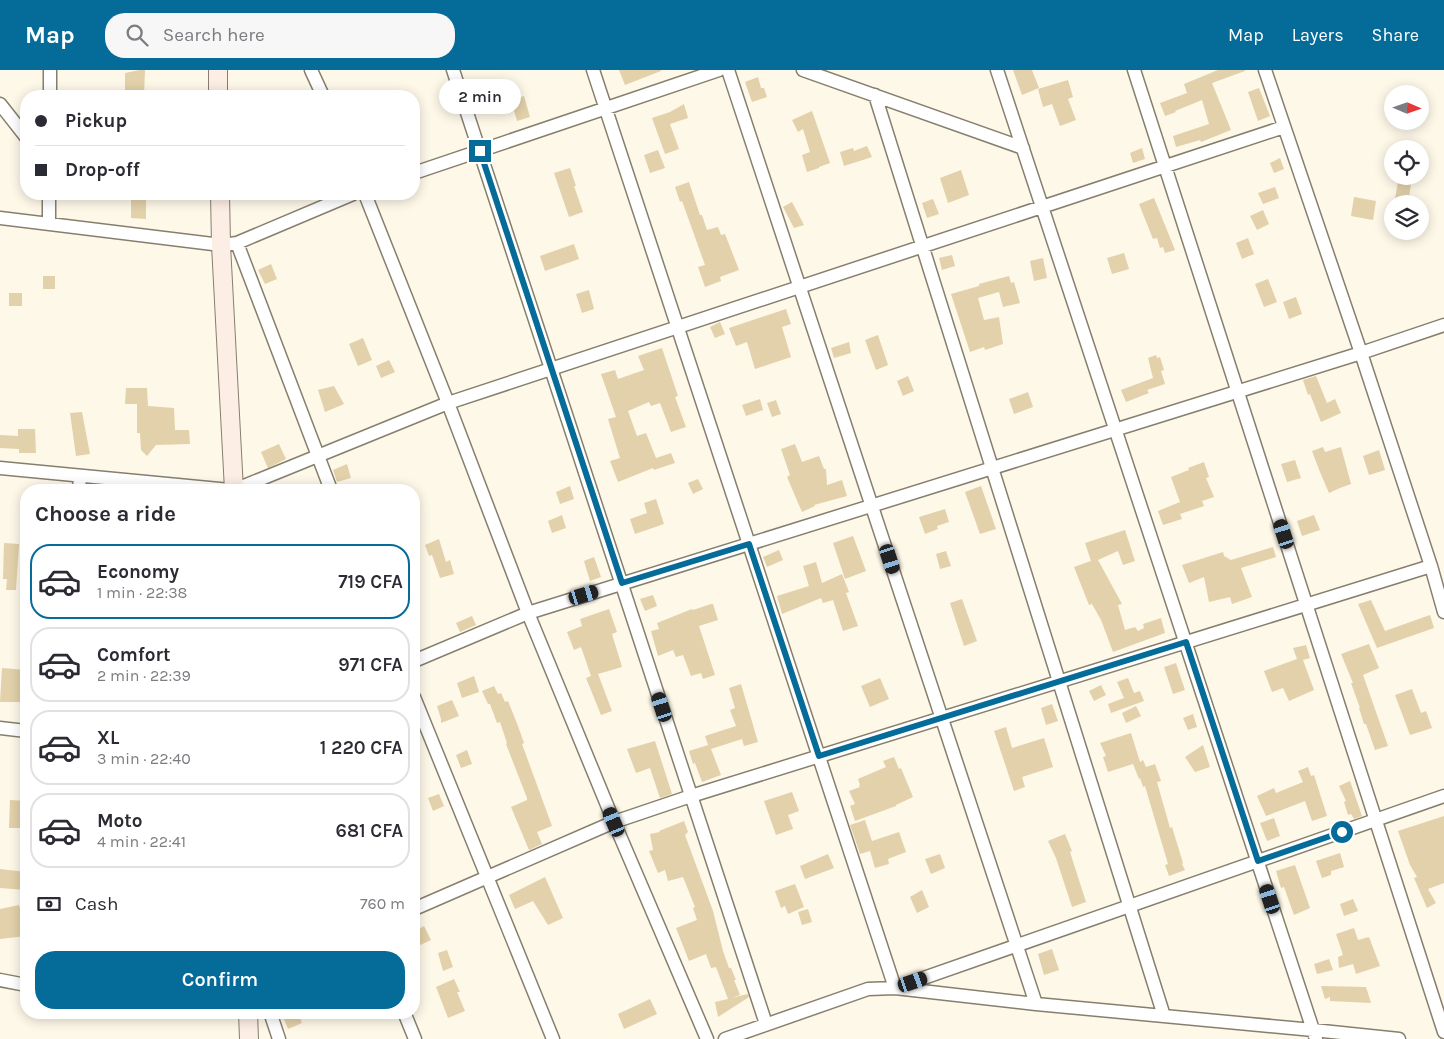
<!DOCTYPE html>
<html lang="en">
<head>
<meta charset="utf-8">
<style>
	body { margin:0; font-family:Karla,sans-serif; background:#f7f7f7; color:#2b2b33; height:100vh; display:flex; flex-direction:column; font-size:19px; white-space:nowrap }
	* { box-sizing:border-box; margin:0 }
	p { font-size:16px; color:#7c7c81 }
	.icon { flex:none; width:28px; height:28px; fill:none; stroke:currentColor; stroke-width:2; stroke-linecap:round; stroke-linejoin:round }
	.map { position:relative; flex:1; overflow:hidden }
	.details { position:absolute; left:20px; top:414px; width:400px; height:535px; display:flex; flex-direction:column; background:#fff; border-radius:20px; box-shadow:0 2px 12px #0003 }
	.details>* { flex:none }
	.guide { position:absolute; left:20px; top:20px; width:400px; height:110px; border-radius:20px; box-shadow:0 2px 12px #0003; display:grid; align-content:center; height:110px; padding:0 15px; background:#fff }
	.needle { width:32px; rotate:92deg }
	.tools { position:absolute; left:1384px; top:15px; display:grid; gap:10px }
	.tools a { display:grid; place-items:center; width:45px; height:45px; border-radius:50%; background:#fff; box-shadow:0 2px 12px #0003; font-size:25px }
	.end { position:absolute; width:22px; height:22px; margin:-11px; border:6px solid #056b99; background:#fff; box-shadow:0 0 0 2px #fff }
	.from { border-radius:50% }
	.bubble { position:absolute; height:35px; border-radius:18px; background:#fff; box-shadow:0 2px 12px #0003; font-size:16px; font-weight:600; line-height:35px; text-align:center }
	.car { position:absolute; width:15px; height:30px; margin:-15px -8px; border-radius:6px; box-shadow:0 0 4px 1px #0007; background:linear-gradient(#222 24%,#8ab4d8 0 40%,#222 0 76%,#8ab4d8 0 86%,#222 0) }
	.guide b { display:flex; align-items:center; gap:18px; height:48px; font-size:19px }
	.guide b+b { border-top:1px solid #e1e1e2 }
	.guide i { width:12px; height:12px; background:#2b2b33 }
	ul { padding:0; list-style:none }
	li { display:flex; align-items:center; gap:15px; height:75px; margin:0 10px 8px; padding:0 5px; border:2px solid #e1e1e2; border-radius:20px }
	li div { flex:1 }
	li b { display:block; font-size:19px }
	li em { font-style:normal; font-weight:600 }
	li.current { border-color:#056b99 }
	li>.icon { width:45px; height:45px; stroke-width:1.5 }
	h2 { padding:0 15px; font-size:22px; line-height:60px }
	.pay { display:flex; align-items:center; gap:12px; height:55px; padding:0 15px; font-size:19px }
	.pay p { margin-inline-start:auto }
	.primary-button { display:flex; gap:10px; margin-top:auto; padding:10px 15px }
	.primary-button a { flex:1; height:58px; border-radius:20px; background:#056b99; color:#fff; font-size:20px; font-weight:600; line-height:58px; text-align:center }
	header { display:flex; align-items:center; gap:30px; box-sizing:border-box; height:70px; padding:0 25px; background:#056b99; color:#fff }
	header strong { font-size:24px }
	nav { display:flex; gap:28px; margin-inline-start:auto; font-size:18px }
	.search { width:350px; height:45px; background:#f7f7f7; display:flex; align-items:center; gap:12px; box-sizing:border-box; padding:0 18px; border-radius:20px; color:#7c7c81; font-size:19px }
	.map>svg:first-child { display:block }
</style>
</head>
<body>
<header>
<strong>Map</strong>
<div class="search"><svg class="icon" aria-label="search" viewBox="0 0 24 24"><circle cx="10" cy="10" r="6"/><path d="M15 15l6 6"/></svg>Search here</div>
<nav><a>Map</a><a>Layers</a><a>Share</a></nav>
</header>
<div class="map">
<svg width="1444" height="969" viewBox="0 0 1444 969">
	<rect width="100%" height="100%" fill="#fef8e9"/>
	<path fill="#e2d1aa" d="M140 0H145L144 25 125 26V3Z
		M619 0H661V1L625 15Z
		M1013 0H1032L1039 18 1022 25Z
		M1218 0H1245V1L1212 13 1231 60 1201 72 1200 70 1176 77 1173 66 1209 54 1202 30 1175 41 1176 42 1165 46 1160 33 1187 23 1184 14Z
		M758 7 761 18H764L767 27 752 32 745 12Z
		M1068 10 1073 27 1068 29 1076 50 1060 56 1052 34 1043 37 1038 19Z
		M1259 18 1270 46 1258 51 1248 22Z
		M524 26 530 47 517 51 511 30Z
		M684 34 688 48 670 54 679 79 665 84 652 48 670 42Z
		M812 41 830 93 819 97V98L807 102 802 85 810 82 803 59 798 62 792 50Z
		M867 76 872 87 844 96 840 82 853 78 854 81Z
		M1142 78 1145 89 1133 93 1130 83Z
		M658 80 665 98 650 103 644 85Z
		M1280 88 1284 99 1274 103 1270 93Z
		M570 98 576 116H574L583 142 569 147 554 103Z
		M961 100 969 125 948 133 940 108Z
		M689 112 700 145H702L707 160 718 157 721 165 725 164 739 200 720 207 721 211 705 217 698 197 705 195 682 131 680 132 675 117Z
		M1398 112 1411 114 1408 134H1394Z
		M1275 117 1279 128 1263 134 1258 123Z
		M131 124H146V149L131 148Z
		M1354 127 1376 131 1373 150 1351 146Z
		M1154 128 1175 180 1165 183 1163 177 1160 178 1157 168 1153 169 1139 134Z
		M933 129 939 144 927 148 922 133Z
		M792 132 804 155 794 158 783 137Z
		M1263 140 1269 154 1257 160 1250 146Z
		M1248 168 1254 184 1242 189 1236 173Z
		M574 174 579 189 545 201 540 186Z
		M1124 183 1129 199 1112 204 1107 188Z
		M952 185 955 196 942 200 939 188Z
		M1043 188 1047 208 1034 211 1030 191Z
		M271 194 277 209 265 214 258 200Z
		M43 206H55V219H43Z
		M1009 206 1011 213 1014 212 1020 233 1003 237 999 222 978 228 984 250 999 247 1003 274 985 280 984 277 970 282 951 224 979 216V214Z
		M1268 209 1277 232 1264 237 1255 214Z
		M589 220 594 239 582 243 576 224Z
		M9 223H22V236H9Z
		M1296 227 1302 244 1289 249 1283 232Z
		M786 239 791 254 782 257 791 287 755 299 747 272 736 276 729 258Z
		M720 252 725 264 715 268 710 257Z
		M878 265 888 295 876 300 865 270Z
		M363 268 372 290 358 296 349 274Z
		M849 272 851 283 834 288 831 278Z
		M662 278 678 326 675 327 686 357 671 362 660 333 651 336 649 332 628 341 637 366 646 363 656 388 671 383 675 393 654 400 653 398 618 412 610 391 620 388 619 385 608 349 616 347 601 304 615 300 618 309 644 300 638 286Z
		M1156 285 1157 288 1160 287 1164 300 1161 301 1165 314 1147 320 1149 323 1126 332 1121 320 1153 308 1148 288Z
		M389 290 395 302 381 308 376 296Z
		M908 306 914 321 903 326 897 311Z
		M1316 306 1327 333 1335 329 1341 343 1321 352 1310 324 1308 325 1303 310Z
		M334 316 344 334 325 342 318 320Z
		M126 318H147L148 336 174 338 175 360H189L190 374 156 375 147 386 141 380 140 363H137V334H125Z
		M1028 322 1033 337 1014 344 1009 329Z
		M760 329 763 340 746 346 742 335Z
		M776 330 781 344 772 347 767 333Z
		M82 342 90 384 76 386 70 343Z
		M18 359H35L36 383H19V379L0 378V365L18 366Z
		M279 374 286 389 268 398 261 382Z
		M795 374 802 392 819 386 824 399H826L827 415 842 410 847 426 814 435 815 436 802 442 787 407 790 405 781 379Z
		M1323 377 1325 382 1341 377 1351 414 1340 418 1329 423 1320 402 1312 381Z
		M1379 380 1385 400 1369 405 1363 386Z
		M1295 390 1301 408 1287 412 1281 394Z
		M1204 392 1209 407 1206 408 1214 427 1202 431 1204 436 1180 444 1182 449 1163 455 1158 441 1180 432 1171 407 1189 400 1188 398Z
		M347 394 351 408 337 412 333 400Z
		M698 409 703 419 693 424 688 413Z
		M570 416 574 429 560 434 556 422Z
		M981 416 996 459 980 464 965 422Z
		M656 429 664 454 635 464 630 449 647 443 644 433Z
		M945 439 949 452 937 456 938 459 925 464 919 447Z
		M562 445 566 458 552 463 548 451Z
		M1314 445 1320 460 1302 466 1297 451Z
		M1125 460 1135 491 1123 495 1118 481 1098 490 1122 534 1118 535 1125 560 1135 557 1138 561 1144 558 1143 554 1161 548 1165 563 1113 582 1101 550 1092 534 1089 535 1074 497 1091 491 1085 473Z
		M853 466 866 501 845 509 833 473Z
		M439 469 446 492 450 490 454 504 440 508 432 485 429 486 425 475Z
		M4 473 19 474 16 520H6L7 509H3Z
		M1273 477 1276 487 1241 498 1252 527 1232 534 1230 527 1209 532 1204 507 1189 513 1182 495 1223 482 1224 486 1231 490Z
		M779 480 783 490 767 497 763 487Z
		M946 481 951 496 940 499 936 484Z
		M594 487 601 507 590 511 584 491Z
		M816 492 822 513 842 504 849 522 846 523 858 556 843 561 833 530 823 533 821 528 782 544 777 526 809 516 803 496Z
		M653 525 657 536 645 541 640 529Z
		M962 529 977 571 964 576 950 533Z
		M1371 530 1385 561 1430 545 1434 558 1377 578 1358 534Z
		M711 534H713L718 550 699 556 715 605 703 609 701 603 691 606 683 585 676 587 673 580 658 586 651 561 659 559 657 553 692 539 693 540Z
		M609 539 617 562 612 564 622 597 598 604 612 641 601 645 586 608 591 606 581 577 574 580 567 562 582 556 580 549Z
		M472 546 476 555 460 562 456 553Z
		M1369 574 1379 598 1363 605 1388 676 1375 680 1366 654H1364L1359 638H1360L1351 613H1353L1341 584Z
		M1306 575 1310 588 1303 590 1314 620 1289 631 1283 618 1272 622 1264 601 1297 589 1293 578Z
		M1176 593 1185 620 1173 624 1164 597Z
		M2 598 26 600V632H0Z
		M474 606 479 622 462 628 457 613Z
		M880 608 889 629 870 637 861 616Z
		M1128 608 1134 623 1140 621 1144 631 1111 643 1108 634 1124 628 1117 612Z
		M741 614 758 672 744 676 742 669 711 679 721 705 702 712 695 693 693 694 689 681 708 675 705 666 736 656 730 640 735 638 729 618Z
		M1101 615 1106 625 1094 631 1089 621Z
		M494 616 498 624 501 623 505 632 508 631 518 656 524 673 522 674 552 756 537 762 542 774 529 780 511 737 527 730V728L506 674 507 673 500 652 497 653 490 634H488L482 621Z
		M1412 619 1421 643 1426 641 1432 658 1410 665 1395 625Z
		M452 630 459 646 441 653V649L437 636Z
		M1052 634 1058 651 1046 655 1041 638Z
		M1136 636 1141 646 1126 653 1122 643Z
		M1193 644 1197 657 1188 660 1183 648Z
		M1006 657 1012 678 1044 668 1053 697 1022 707 1025 717 1014 721 994 661Z
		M1131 663 1140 692 1143 690 1146 697 1155 694 1161 711 1157 712 1170 758 1172 757 1183 793 1182 794 1185 800 1169 806 1165 795 1168 794 1145 716 1143 717 1140 708 1139 709 1133 694 1139 692 1108 702 1103 687 1106 686 1100 673Z
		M655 671 672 724 660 728 650 698 636 703 627 679Z
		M1203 675 1210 697 1195 702 1185 687Z
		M467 680 472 694 461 698 456 685Z
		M894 687 899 699 901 698 913 727 896 735V736L855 751 850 736 855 734 849 721 860 717 859 715H860L858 709 886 697 883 691Z
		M1308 697 1311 706 1314 705 1327 746 1312 751 1305 731 1266 746 1257 726 1274 718 1276 723 1303 712 1298 701Z
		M1350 711 1362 746 1354 749 1351 744 1348 745 1344 732 1346 731 1339 716Z
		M792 722 799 741 788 745 793 759 776 765 764 731Z
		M439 724 444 736 433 741 428 728Z
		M10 730 26 731V758H9Z
		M1444 746V813L1428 819 1436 833 1427 838 1414 808 1417 807 1410 795 1398 761Z
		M1274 748 1280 766 1267 771 1260 753Z
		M865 750 872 771 899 762 906 782 888 789 889 794 875 798 870 781 860 784 850 755Z
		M684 751 688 762 685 765 713 841 723 881 729 898H731L736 910H734L740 925 731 928 748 924 749 927 718 947 715 932 728 929 716 897 711 898 706 884 689 891 676 858 697 850 693 838 695 837 683 807 668 811 665 800 658 803 649 781 653 780 650 764 660 762 659 761Z
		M1065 764 1072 781 1070 782 1086 832 1072 837 1056 788 1048 771Z
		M1340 783 1344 797 1331 801V805L1322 808 1316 791Z
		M828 784 834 798 805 809 800 796Z
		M940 784 945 798 931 804 925 789Z
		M1295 795 1310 838 1294 845 1284 817 1281 818 1276 801Z
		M0 799 26 802V820L0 818Z
		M545 807 563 848 548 855 533 831 515 839 509 825Z
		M795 814 804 837 788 844 785 836 781 838 775 821Z
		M922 820 929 837 917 843 910 827Z
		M1353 829 1358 841 1344 846 1340 834Z
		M19 835 26 859V866L0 869V839Z
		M808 839 812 852 802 855 798 842Z
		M424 856 431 870 414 878V861Z
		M1354 858 1358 870 1369 867 1380 896 1356 904 1353 894 1339 898 1338 887 1343 885 1336 864Z
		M1052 879 1059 900 1044 905 1038 884Z
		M447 880 453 897 443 901 438 883Z
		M1329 889 1333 900 1317 904 1314 894Z
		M454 909 460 922H457L465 941 448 948 436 917Z
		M1321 916 1366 917 1371 933 1330 931V927L1325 929Z
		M650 929 657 944 624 959 618 944Z
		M281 942H298L302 953 288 959Z"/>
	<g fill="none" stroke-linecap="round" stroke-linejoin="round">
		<defs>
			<path id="street" d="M311 0 323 26
				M453 0 766 954
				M593 0 895 918 1036 934 1313 960 1399 969
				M728 0 1036 934
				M803 0 1023 78
				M997 0 1316 969
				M1134 0 1444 962
				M1265 0 1361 283 1431 496 1444 542
				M875 25 1164 946
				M50 26V0
				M0 34 26 67
				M414 103 719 0
				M365 124 448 333 528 543 614 752 707 969
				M0 148 221 175 237 173 353 124
				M49 154V124
				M237 173 331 420
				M0 398 230 420
				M79 420 80 406
				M234 420 448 333 1284 57
				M414 591 528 543 1361 283 1444 255
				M414 627 553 969
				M0 658 26 661
				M414 839 614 752 691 726 1431 496
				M0 910 26 915
				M270 942 279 969
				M404 942 415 969
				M725 969 868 919 895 918 1444 726"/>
			<path id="secondary" d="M218 0V26
				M220 124 221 175 234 420
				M248 942 249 969"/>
		</defs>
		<use href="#street" stroke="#867f6e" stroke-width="15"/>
		<use href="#secondary" stroke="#867f6e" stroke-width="20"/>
		<use href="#street" stroke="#fff" stroke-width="12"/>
		<use href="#secondary" stroke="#fdeee5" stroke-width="18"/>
	</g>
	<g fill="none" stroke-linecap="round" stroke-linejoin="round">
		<path stroke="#056b99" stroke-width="6" d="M480 81 622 513 749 474 819 686 1186 572 1258 791 1342 762"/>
	</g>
</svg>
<div class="tools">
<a><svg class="needle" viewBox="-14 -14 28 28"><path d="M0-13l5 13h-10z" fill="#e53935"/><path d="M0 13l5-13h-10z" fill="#7c7c81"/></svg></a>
<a><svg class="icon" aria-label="locate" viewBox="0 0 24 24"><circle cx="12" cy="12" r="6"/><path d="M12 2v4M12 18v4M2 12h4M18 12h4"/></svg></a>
<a><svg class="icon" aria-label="layers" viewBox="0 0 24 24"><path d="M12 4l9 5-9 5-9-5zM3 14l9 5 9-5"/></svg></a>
</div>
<i class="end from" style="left:1342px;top:762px"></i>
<i class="end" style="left:480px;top:81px"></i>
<div class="bubble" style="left:439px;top:9px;width:82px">2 min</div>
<i class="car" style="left:1284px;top:464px;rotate:342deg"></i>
<i class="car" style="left:890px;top:489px;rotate:162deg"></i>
<i class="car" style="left:584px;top:525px;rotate:73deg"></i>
<i class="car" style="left:662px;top:637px;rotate:342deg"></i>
<i class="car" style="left:614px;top:752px;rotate:337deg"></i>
<i class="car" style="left:1270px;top:829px;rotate:342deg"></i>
<i class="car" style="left:913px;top:912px;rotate:71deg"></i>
<div class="guide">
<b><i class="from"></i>Pickup</b>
<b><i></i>Drop-off</b>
</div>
<section class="details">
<h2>Choose a ride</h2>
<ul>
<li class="current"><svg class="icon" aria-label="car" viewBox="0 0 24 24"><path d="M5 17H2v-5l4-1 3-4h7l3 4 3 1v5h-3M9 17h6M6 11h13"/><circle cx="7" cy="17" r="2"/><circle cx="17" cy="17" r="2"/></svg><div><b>Economy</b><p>1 min · 22:38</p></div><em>719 CFA</em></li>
<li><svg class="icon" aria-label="car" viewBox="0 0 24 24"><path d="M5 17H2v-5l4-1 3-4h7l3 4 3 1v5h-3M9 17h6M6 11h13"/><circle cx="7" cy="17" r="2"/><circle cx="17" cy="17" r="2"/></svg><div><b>Comfort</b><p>2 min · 22:39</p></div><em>971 CFA</em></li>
<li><svg class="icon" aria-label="car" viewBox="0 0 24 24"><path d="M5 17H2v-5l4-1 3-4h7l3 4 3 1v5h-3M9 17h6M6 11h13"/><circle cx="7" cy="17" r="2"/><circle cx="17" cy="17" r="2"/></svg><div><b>XL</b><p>3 min · 22:40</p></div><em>1 220 CFA</em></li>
<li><svg class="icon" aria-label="car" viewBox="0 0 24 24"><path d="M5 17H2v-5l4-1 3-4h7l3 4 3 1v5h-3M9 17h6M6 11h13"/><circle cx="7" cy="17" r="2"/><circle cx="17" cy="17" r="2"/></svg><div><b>Moto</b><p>4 min · 22:41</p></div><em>681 CFA</em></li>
</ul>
<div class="pay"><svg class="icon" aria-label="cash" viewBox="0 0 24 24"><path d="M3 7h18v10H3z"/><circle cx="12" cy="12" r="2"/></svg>Cash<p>760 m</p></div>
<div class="primary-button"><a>Confirm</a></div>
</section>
</div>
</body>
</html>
